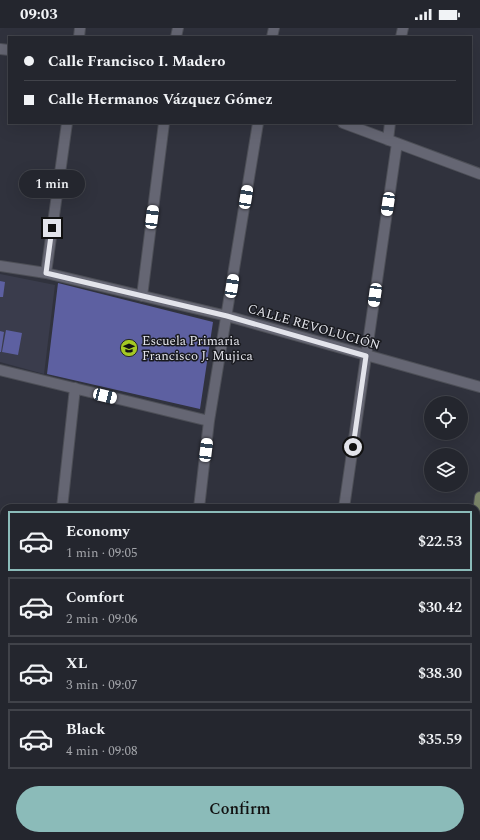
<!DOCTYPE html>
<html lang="en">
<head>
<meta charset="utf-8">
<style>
	body { margin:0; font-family:Spectral,serif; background:#2c2e36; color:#f1f3f6; height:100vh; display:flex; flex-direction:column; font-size:15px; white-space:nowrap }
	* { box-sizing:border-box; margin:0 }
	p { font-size:13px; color:#a3a5aa }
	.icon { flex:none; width:22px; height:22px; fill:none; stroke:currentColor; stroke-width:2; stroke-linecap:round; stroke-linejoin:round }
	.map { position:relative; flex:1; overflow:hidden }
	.side { position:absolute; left:0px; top:476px; width:480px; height:336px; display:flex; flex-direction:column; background:#24262e; border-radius:12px 12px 0 0; box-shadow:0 4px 16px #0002,0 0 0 1px #41434a }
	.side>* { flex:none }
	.hud { position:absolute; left:8px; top:8px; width:464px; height:88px; border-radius:0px; box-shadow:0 4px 16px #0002,0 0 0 1px #41434a; display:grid; align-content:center; height:88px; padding:0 16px; background:#24262e }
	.tools { position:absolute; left:424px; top:368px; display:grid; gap:8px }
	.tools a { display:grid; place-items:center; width:44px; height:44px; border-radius:50%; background:#24262e; box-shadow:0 4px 16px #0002,0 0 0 1px #41434a; font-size:20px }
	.end { position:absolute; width:18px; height:18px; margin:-9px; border:5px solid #e3e4eb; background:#111; box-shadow:0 0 0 2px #111 }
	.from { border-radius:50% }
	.bubble { position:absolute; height:28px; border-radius:14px; background:#24262e; box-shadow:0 4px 16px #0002,0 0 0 1px #41434a; font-size:13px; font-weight:600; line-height:28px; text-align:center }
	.car { position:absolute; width:12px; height:24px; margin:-12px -6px; border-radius:5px; box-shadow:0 0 3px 1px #0007; background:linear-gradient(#fff 24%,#345 0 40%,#fff 0 76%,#345 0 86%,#fff 0) }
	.hud b { display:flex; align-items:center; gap:14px; height:38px; font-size:15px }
	.hud b+b { border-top:1px solid #41434a }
	.hud i { width:10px; height:10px; background:#f1f3f6 }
	ul { padding:7px 0 0; list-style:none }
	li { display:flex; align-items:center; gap:12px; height:60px; margin:0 8px 6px; padding:0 8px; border:2px solid #41434a; border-radius:0px }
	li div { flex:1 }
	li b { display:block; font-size:15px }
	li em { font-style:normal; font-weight:600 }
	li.current { border-color:#8bbbb9 }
	li>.icon { width:36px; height:36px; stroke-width:1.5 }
	.primary-button { display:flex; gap:8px; margin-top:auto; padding:8px 16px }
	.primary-button a { flex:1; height:46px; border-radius:24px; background:#8bbbb9; color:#111; font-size:16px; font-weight:600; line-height:46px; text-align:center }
	.status { display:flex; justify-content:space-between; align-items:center; height:28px; padding:0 20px; background:#24262e; direction:ltr }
	.status svg { height:11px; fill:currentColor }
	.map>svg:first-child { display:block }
</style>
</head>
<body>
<div class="status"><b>09:03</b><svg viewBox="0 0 49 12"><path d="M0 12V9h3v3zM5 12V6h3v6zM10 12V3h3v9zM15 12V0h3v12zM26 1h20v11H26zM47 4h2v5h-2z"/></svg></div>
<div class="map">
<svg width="480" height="812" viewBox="0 0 480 812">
	<rect width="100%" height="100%" fill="#30323d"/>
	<path fill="#3a3c4c" d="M0 246 55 257 44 346 0 334Z"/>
	<path fill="#5d60a1" d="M0 253 5 254 3 269H0Z
		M58 255 213 294 200 381 47 346Z
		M6 302 22 305 18 327 2 324Z
		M0 303 4 304 1 324H0Z"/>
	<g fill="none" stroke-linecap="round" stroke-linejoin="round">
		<defs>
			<path id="street" d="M79 9 80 0
				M176 9 178 0
				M272 9 274 0
				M401 9 403 0
				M0 21 9 22
				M343 95 480 146
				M388 112 390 95
				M0 238 46 245 227 288 480 359
				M46 245 67 95
				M142 268 164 95
				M0 342 209 393
				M62 480 75 360
				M199 480 209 393 258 95
				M344 480 397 115
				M0 550H4
				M476 557H480
				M476 627H480
				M476 700 480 701
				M0 766H4
				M476 772H480
				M324 808 355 812
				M445 808 474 812
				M85 812V808
				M179 812 180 808
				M296 812 297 808"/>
			<path id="secondary" d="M476 499 480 469
				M433 812V808"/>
		</defs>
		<use href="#street" stroke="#4d4f57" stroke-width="12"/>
		<use href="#secondary" stroke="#4d4f57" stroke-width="12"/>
		<use href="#street" stroke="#656673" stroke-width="10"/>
		<use href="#secondary" stroke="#7a8468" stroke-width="10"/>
	</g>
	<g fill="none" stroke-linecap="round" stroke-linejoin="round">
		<path stroke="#e3e4eb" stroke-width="5" d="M52 200 46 245 227 288 366 328 353 419"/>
	</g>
	<defs>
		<symbol id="school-disc" viewBox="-11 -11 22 22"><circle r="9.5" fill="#a5c823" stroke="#191a1f"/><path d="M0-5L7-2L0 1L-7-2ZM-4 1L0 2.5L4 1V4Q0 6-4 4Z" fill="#111"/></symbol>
	</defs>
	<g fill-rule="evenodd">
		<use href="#school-disc" x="119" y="310" width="20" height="20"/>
	</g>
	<g text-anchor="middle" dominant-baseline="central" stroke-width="3" stroke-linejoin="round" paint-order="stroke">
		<g font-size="13" fill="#e3e4eb" stroke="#191a1f">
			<text transform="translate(314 299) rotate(16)">CALLE REVOLUCIÓN</text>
		</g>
		<g font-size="13" fill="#e3e4eb" stroke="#191a1f" text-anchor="start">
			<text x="142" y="313">Escuela Primaria<tspan x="142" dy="15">Francisco J. Mujica</tspan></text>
		</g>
	</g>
</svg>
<div class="tools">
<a><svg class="icon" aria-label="locate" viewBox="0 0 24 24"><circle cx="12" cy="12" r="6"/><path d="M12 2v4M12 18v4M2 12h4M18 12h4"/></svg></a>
<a><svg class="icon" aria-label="layers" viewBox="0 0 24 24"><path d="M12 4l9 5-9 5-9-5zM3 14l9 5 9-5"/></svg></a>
</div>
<i class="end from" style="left:353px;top:419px"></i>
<i class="end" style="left:52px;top:200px"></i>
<div class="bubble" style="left:19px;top:142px;width:66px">1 min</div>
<i class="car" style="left:246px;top:169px;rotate:9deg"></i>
<i class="car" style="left:388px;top:176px;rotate:188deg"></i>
<i class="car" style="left:152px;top:189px;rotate:7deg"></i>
<i class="car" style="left:232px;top:258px;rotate:9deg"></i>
<i class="car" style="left:375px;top:267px;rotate:188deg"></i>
<i class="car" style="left:105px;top:368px;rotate:104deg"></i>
<i class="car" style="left:206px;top:422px;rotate:7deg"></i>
<div class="hud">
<b><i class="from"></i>Calle Francisco I. Madero</b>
<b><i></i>Calle Hermanos Vázquez Gómez</b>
</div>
<section class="side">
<ul>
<li class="current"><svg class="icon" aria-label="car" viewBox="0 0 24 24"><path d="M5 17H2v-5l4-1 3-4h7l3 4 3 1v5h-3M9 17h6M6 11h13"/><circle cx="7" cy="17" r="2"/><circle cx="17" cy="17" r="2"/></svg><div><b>Economy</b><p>1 min · 09:05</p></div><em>$22.53</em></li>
<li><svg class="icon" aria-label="car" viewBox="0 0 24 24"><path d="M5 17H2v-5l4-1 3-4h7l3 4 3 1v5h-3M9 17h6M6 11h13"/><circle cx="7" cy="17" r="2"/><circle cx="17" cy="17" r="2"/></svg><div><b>Comfort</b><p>2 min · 09:06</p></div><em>$30.42</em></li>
<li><svg class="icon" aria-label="car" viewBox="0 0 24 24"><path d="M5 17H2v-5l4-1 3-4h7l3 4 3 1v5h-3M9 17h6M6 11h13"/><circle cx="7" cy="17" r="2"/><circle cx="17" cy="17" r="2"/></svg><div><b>XL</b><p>3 min · 09:07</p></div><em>$38.30</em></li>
<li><svg class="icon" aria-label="car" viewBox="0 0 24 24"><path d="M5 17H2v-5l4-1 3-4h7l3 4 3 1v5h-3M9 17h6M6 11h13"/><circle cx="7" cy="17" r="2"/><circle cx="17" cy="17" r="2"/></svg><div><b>Black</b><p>4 min · 09:08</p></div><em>$35.59</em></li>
</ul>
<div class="primary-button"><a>Confirm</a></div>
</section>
</div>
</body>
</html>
